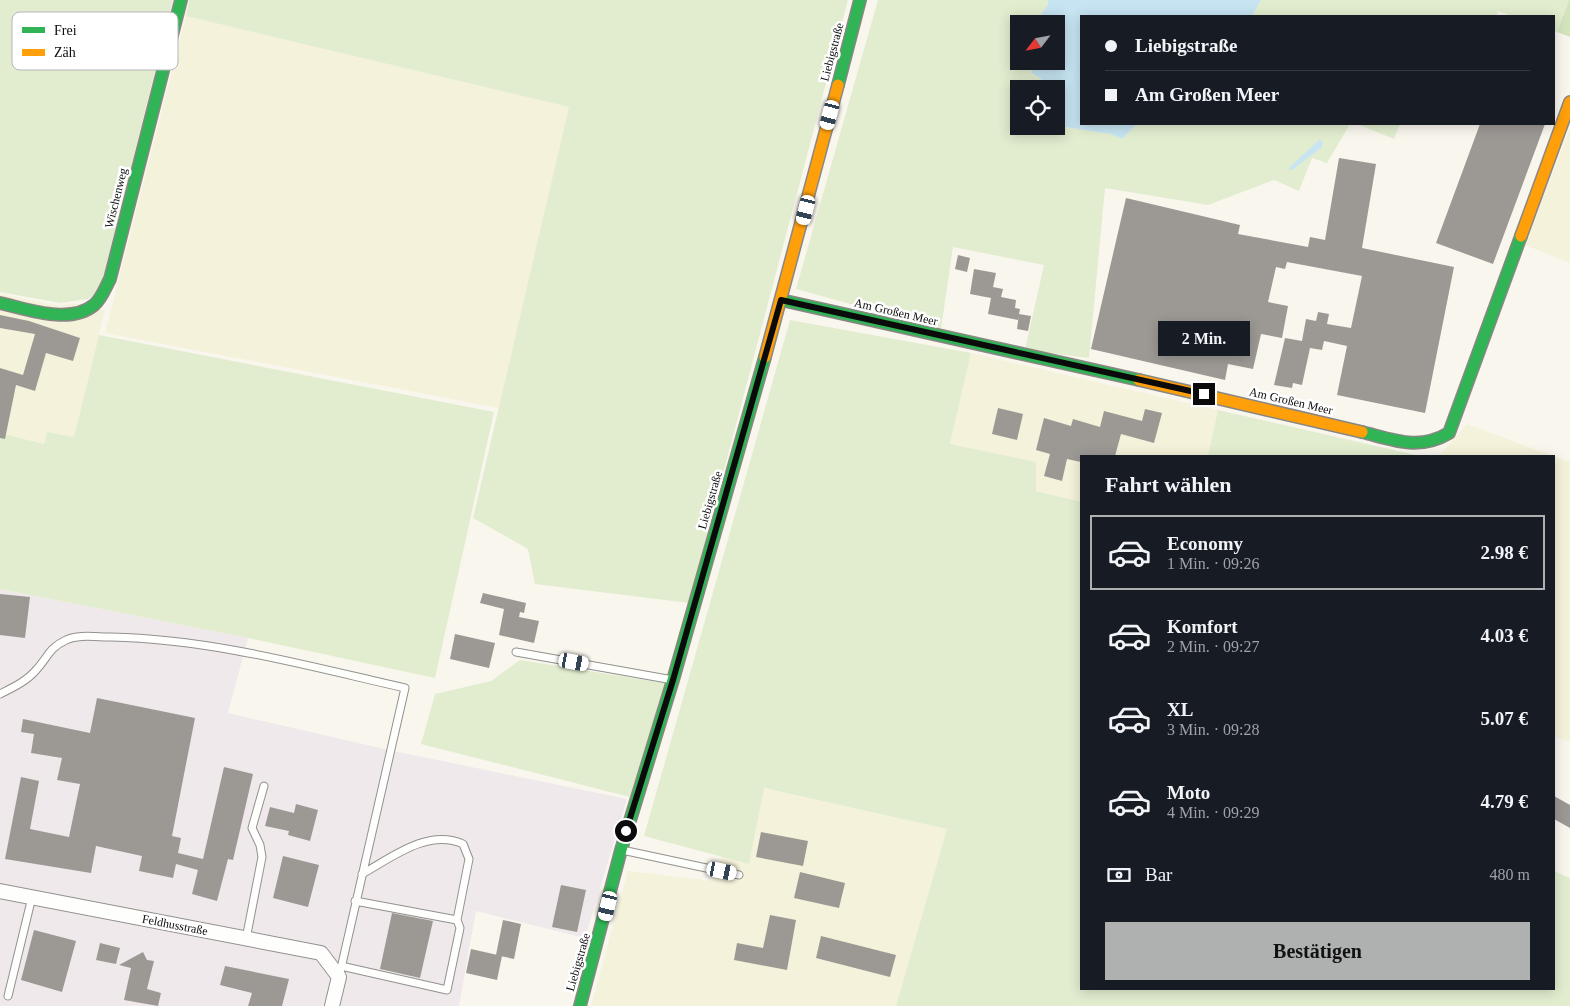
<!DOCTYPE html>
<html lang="de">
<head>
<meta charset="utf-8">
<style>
	body { margin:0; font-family:"Times New Roman",serif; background:#242831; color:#f1f3f6; height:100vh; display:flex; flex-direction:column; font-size:19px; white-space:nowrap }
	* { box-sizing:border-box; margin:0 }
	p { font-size:16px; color:#9ea1a6 }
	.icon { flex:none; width:28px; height:28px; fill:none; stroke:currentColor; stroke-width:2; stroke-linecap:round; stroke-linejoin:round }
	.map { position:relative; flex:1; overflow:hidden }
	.details { position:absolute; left:1080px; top:455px; width:475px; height:535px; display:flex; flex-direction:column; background:#171b24; border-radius:0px; box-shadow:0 2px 12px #0003 }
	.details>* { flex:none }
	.hud { position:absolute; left:1080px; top:15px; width:475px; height:110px; border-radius:0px; box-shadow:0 2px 12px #0003; display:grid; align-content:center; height:110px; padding:0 25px; background:#171b24 }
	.needle { width:32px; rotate:238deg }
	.buttons { position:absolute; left:1010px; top:15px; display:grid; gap:10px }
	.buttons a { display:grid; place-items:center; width:55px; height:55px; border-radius:0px; background:#171b24; box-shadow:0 2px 12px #0003; font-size:25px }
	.end { position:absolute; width:22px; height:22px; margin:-11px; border:6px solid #0b0b0b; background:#fff; box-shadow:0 0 0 2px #fff }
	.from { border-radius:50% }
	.bubble { position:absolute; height:35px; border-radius:0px; background:#171b24; box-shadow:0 2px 12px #0003; font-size:16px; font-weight:800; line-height:35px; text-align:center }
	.car { position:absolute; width:15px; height:30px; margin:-15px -8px; border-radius:6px; box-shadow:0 0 4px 1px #0007; background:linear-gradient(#fff 24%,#345 0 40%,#fff 0 76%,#345 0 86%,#fff 0) }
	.hud b { display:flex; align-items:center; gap:18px; height:48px; font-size:19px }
	.hud b+b { border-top:1px solid #363941 }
	.hud i { width:12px; height:12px; background:#f1f3f6 }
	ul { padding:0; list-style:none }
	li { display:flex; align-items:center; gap:15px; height:75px; margin:0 10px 8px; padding:0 15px; border:2px solid transparent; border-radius:0px }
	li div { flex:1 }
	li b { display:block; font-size:19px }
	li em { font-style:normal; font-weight:800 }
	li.selected { border-color:#afb0b0 }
	li>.icon { width:45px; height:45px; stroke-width:1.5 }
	h2 { padding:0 25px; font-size:22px; line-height:60px }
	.pay { display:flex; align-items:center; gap:12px; height:55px; padding:0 25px; font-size:19px }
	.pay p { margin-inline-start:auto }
	.cta { display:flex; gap:10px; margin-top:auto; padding:10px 25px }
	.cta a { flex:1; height:58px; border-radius:0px; background:#afb0b0; color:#111; font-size:20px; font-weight:800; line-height:58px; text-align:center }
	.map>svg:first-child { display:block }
</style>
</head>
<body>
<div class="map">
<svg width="1570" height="1006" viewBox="0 0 1570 1006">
	<rect width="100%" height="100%" fill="#f9f6ee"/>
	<path fill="#f0e9ec" d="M0 589 248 638 228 713 389 750 627 799 585 938 476 911 459 1006H0Z"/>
	<path fill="#f5f2db" d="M186 16 570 107 499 408 105 333Z
		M1570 128V263L1525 245Z
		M0 294 60 306 73 303 105 310 74 437 47 432 44 444 0 433Z
		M971 353 1218 410 1208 456H1081V502L1035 491 950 445Z
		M1467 424 1553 456H1439Z
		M1554 456 1570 462V742L1554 736Z
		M763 788 947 829 896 1006H591L628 871 713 881 722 856 748 864Z"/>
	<path fill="#e2edcf" d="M0 0H173L100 290 88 299 60 303 0 292Z
		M189 0H848L689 603 535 584 528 549 473 518 569 107 186 16Z
		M878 0H1048V5L1034 24H1019V61H1029L1032 73 1044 81 1045 89H1019V126H1056V119L1065 127 1112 134 1122 139 1137 124H1350L1327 163 1312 158 1299 191 1274 180 1208 205 1105 188 1089 358 1025 350 1044 265 953 247 941 329 796 289Z
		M1261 0H1569L1557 32 1554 31V16H1512L1498 11 1496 16H1252Z
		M1357 124H1400L1394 139Z
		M790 320 971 353 950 444 1036 462V491L1081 502V989H1554V871L1570 878V1006H896L947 829 764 788 749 864 644 836Z
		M99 335 494 412 435 678 248 638 0 589V433L44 444 47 432 74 437Z
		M1218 410 1420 456H1208Z
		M520 660 665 683 630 797 421 744 435 694 491 681Z"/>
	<path fill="#d3e4bd" d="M1569 0H1570V37L1557 32Z"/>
	<path fill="#c6e4f2" d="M1048 0H1261L1252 16H1081V124H1137L1122 139 1111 134 1065 127 1056 119V89H1045L1044 81 1032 73 1029 61H1056V24H1034L1048 5Z
		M1319 140 1322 141V147L1292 170 1288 169Z"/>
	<path fill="#9c9995" d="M1480 124H1545L1493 264 1436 243Z
		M1339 158 1376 164 1362 248 1454 267 1425 413 1337 395 1347 346 1324 341 1322 350 1310 348 1302 385 1293 383 1292 388 1274 385 1285 338 1302 341 1306 319 1316 321 1318 312 1329 314 1327 324 1351 328 1362 276 1287 262 1285 269 1276 267 1268 302 1288 306 1282 338 1261 334 1253 369 1228 364 1225 380 1091 349 1126 198 1240 225 1238 234 1308 247 1310 237 1325 240Z
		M958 255 970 258 967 272 955 269Z
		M974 269 996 273 993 287 1003 289 1001 297 1016 300 1015 308 1020 309 1018 320 988 314 991 298 970 294Z
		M1019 314 1031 316 1028 331 1017 329Z
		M0 315 29 321 80 338 73 361 46 353 35 391 16 385 5 439 0 438V368L23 375 35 334 0 328Z
		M998 408 1023 414 1017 440 992 434Z
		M1145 409 1162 413 1154 443 1121 434 1115 456H1081V462L1067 459 1062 481 1044 476 1050 454 1036 450 1044 418 1071 426 1073 419 1100 427 1104 411 1142 421Z
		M483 593 526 603 524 613 520 612 519 617 539 621 534 643 499 635 504 609 480 603Z
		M0 594 30 597 25 638 0 635Z
		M455 634 495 643 489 668 450 659Z
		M97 698 195 718 172 836 181 838 178 853 203 859 224 767 253 774 233 860 228 859 217 901 192 894 198 870 176 864 173 878 139 871 142 856 96 846 91 873 5 859 21 777 39 781 30 829 69 837 80 784 57 780 62 758 31 753 34 734 21 732 23 719 90 733Z
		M1554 796 1570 805V828L1554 819Z
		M296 804 318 810 310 841 288 835 289 831 265 826 270 807 294 813Z
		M761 832 808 841 803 866 756 857Z
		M283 856 319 865 308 907 273 898Z
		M800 872 845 883 839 908 794 898Z
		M561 885 586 890 577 932 552 927Z
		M392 913 433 921 420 978 380 969Z
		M770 915 796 920 787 970 734 960 737 943 763 948Z
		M503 920 521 924 514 959 496 955Z
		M34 930 76 941 62 992 21 980Z
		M821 936 896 955 890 977 816 958Z
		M100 943 120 948 116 964 96 960Z
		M471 949 502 956 497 980 466 973Z
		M143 952 147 960 154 961 147 989 161 993 158 1006 124 1000 131 968 119 965Z
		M225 966 289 979 282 1006H248L252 993 220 985Z"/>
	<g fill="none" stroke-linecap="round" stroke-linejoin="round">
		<defs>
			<path id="lane" d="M516 652 673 680
				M0 694C14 687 27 681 37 669 48 657 49 648 66 640 78 634 97 637 111 637 211 639 308 666 405 688L339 977
				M622 850 739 875
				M362 874C391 858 428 828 463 844L469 859 457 920
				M246 939 262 857 260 845 252 828 264 786
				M341 966 447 990 460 928 457 920 355 901
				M8 996 32 897"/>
			<path id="street" d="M0 891 321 953 339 977 332 1006"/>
			<path id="fast" d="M838 85 860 0
				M781 300 1139 380
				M0 303C27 309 70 325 94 305 102 298 105 288 110 279L181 0
				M1362 432C1394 440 1419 451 1449 433L1521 236
				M580 1006 621 850 673 680 765 357"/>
			<path id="slow" d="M1521 236 1570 102
				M765 357 838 85
				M1139 380 1362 432"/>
		</defs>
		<use href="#lane" stroke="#92918d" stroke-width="9"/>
		<use href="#street" stroke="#92918d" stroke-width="16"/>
		<use href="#fast" stroke="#898784" stroke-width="14"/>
		<use href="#slow" stroke="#898784" stroke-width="14"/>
		<use href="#lane" stroke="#fefefc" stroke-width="7"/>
		<use href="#street" stroke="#fefefc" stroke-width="14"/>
		<use href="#fast" stroke="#30b455" stroke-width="11"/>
		<use href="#slow" stroke="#ff9f0a" stroke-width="11"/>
	</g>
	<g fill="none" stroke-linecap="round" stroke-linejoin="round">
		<path stroke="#0b0b0b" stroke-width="6" d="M626 831 673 680 781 300 1204 394"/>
	</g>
	<g text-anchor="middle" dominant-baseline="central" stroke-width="5" stroke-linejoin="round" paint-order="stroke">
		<g font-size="12" fill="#0b0b0b" stroke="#fff">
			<text transform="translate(832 52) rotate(-75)">Liebigstraße</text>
			<text transform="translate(116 198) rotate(-76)">Wischenweg</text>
			<text transform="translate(896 312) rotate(13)">Am Großen Meer</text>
			<text transform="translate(1291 401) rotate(13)">Am Großen Meer</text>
			<text transform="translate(710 500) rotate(-74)">Liebigstraße</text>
			<text transform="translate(175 925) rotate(11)">Feldhusstraße</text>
			<text transform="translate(578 962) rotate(-74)">Liebigstraße</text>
		</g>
	</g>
	<rect x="12" y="12" width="166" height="58" rx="8" fill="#fff" stroke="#b6b6b6" stroke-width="1"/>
	<rect x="22" y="27" width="23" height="6" fill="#30b455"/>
	<rect x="22" y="49" width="23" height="7" fill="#ff9f0a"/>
	<g font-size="14" fill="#0b0b0b">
		<text x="54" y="35">Frei</text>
		<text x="54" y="57">Zäh</text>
	</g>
</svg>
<div class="buttons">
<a><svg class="needle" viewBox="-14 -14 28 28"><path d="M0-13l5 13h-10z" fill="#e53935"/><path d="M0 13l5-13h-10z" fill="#9ea1a6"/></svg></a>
<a><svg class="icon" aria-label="locate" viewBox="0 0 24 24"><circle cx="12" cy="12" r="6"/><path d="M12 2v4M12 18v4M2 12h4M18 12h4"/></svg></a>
</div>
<i class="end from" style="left:626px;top:831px"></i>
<i class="end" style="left:1204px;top:394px"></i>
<div class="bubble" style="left:1158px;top:321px;width:92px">2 Min.</div>
<i class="car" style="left:830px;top:115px;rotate:195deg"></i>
<i class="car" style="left:806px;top:210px;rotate:194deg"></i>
<i class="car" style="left:574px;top:662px;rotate:100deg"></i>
<i class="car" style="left:722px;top:871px;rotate:102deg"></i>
<i class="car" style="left:608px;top:906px;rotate:193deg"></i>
<div class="hud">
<b><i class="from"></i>Liebigstraße</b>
<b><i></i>Am Großen Meer</b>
</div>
<section class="details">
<h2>Fahrt wählen</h2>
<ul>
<li class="selected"><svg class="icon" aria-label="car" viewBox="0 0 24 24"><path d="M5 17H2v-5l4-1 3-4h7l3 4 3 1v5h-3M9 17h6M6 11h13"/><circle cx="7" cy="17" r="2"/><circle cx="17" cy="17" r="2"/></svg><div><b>Economy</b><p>1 Min. · 09:26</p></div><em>2.98 €</em></li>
<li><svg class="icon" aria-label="car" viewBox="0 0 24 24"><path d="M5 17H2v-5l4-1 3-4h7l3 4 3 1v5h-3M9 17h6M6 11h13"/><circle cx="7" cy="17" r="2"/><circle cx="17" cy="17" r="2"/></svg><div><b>Komfort</b><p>2 Min. · 09:27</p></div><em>4.03 €</em></li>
<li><svg class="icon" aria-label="car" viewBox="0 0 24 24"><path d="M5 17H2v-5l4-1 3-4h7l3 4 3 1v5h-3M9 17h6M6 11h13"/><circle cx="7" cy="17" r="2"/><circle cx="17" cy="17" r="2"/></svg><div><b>XL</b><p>3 Min. · 09:28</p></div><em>5.07 €</em></li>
<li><svg class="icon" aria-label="car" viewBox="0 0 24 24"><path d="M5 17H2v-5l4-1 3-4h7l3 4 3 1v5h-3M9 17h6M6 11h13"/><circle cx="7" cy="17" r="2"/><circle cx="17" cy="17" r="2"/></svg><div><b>Moto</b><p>4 Min. · 09:29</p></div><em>4.79 €</em></li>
</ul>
<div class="pay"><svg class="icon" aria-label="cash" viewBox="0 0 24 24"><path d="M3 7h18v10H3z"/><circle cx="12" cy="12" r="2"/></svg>Bar<p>480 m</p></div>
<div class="cta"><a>Bestätigen</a></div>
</section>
</div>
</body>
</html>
